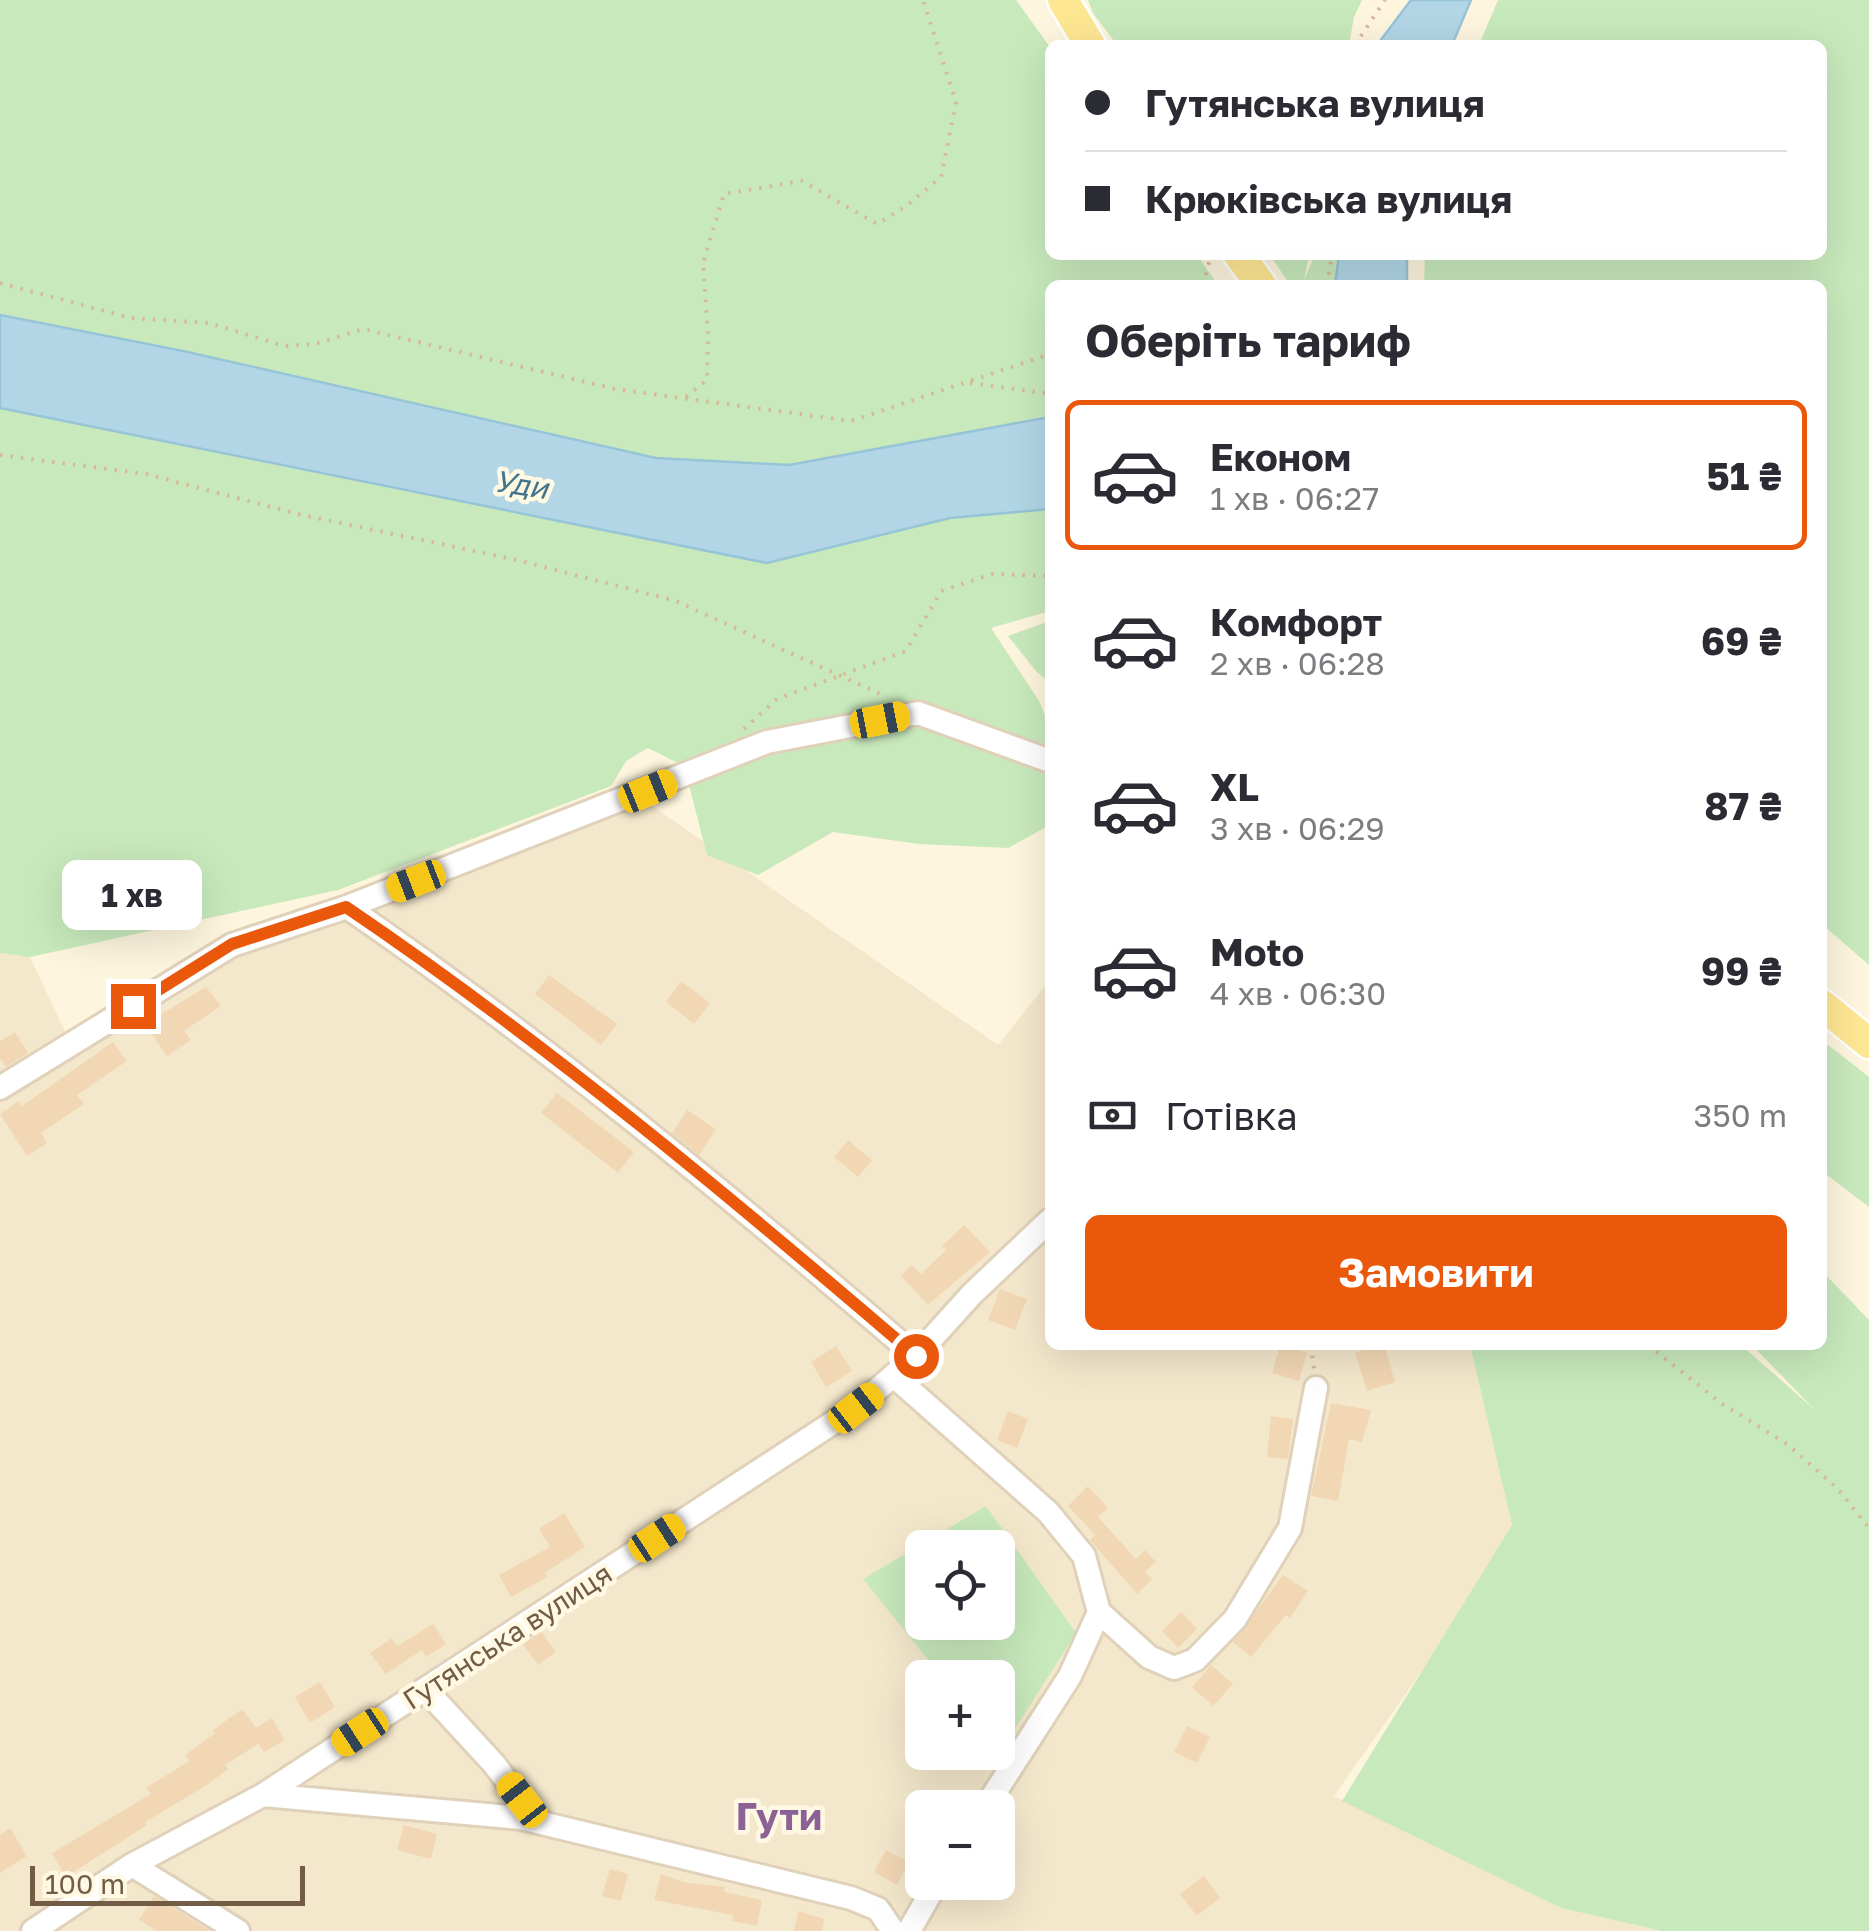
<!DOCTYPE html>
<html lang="uk">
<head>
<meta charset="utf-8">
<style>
	body { margin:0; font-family:"Golos Text",sans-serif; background:#f2f2f3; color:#2b2b33; height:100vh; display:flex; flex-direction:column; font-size:38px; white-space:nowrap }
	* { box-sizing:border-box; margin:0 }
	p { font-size:32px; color:#7c7c81 }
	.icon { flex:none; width:55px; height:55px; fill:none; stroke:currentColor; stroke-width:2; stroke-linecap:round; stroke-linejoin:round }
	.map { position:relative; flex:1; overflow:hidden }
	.details { position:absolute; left:1045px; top:280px; width:782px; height:1070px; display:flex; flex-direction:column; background:#fff; border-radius:15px; box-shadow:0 10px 40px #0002 }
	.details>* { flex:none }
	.top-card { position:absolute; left:1045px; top:40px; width:782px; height:220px; border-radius:15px; box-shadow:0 10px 40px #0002; display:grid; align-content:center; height:220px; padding:0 40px; background:#fff }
	.tools { position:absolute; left:905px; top:1530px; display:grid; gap:20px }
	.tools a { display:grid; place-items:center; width:110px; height:110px; border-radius:15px; background:#fff; box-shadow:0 10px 40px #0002; font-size:50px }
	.scale { position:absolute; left:30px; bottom:25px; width:275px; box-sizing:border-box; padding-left:10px; border:5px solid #725c46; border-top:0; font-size:28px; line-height:35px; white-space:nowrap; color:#725c46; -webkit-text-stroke:8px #fff9e4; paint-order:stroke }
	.end { position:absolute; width:45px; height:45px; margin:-22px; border:12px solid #ea580c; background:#fff; box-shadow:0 0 0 5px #fff }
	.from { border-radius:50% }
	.bubble { position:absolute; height:70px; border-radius:15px; background:#fff; box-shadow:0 10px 40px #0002; font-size:32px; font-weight:700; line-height:70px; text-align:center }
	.car { position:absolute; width:30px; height:60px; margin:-30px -15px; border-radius:12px; box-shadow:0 0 8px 2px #0007; background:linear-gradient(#f5c518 24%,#345 0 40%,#f5c518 0 76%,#345 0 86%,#f5c518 0) }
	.top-card b { display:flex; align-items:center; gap:35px; height:95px; font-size:38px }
	.top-card b+b { border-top:2px solid #e1e1e2 }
	.top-card i { width:25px; height:25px; background:#2b2b33 }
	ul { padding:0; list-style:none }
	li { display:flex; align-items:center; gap:30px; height:150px; margin:0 20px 15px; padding:0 20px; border:5px solid transparent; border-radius:15px }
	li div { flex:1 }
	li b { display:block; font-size:38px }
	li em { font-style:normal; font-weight:700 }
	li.active { border-color:#ea580c }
	li>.icon { width:90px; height:90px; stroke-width:1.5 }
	h2 { padding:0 40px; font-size:45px; line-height:120px }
	.pay { display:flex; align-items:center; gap:25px; height:110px; padding:0 40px; font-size:38px }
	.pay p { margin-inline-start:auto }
	.cta { display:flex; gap:20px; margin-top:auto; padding:20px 40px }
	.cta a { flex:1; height:115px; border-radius:15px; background:#ea580c; color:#fff; font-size:40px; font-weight:700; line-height:115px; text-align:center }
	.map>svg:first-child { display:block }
</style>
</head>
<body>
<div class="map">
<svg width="1869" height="1931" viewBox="0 0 1869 1931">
	<rect width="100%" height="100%" fill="#fdf5dd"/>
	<path fill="#f4e8cc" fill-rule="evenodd" d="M645 801 998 1045 1050 980V1345H1470L1512 1525 1492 1571 1334 1796 1561 1908 1662 1931H0V953L30 957 75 1053 232 958 380 908ZM922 1548H998V1622H922ZM922 1678H998V1752H922ZM922 1808H998V1882H922Z"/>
	<path fill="#c8e9bc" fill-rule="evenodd" d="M0 0H1016L1050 47V255H1197L1218 285H1050V417L789 473 656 458 201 355 0 315Z
		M1088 0H1362L1354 17 1349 45H1117L1093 13Z
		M1498 0H1869V965L1823 925 1822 285H1424L1425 255H1822V45H1479Z
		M1270 255H1309L1304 280 1315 255H1345L1333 285H1290Z
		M0 408 767 563 950 518 1050 509V611L991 628 1039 701 1050 728V825L1008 848 919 844 833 832 758 875 707 855 684 766 648 748 626 761 611 786 338 890 30 957 0 953Z
		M1044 623 1050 625V683L1036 671 1008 636Z
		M1823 1041 1869 1077V1207L1823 1172Z
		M1823 1272 1869 1320V1931H1662L1561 1908 1342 1801 1512 1525 1470 1345H1741L1815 1410 1752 1345H1822Z
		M986 1506 1076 1633 1007 1741 998 1732V1678L942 1677 863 1579ZM922 1548H998V1622H922Z"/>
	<path fill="#b2d6e6" stroke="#98c4d8" stroke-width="2.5" d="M1411 0H1471L1452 45H1377Z
		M1339 255H1407V285H1335Z
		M0 315 183 351 656 458 789 465 1050 417V509L950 518 767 563 0 408Z"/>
	<path fill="#f2d7b4" d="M549 975 617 1024 601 1045 535 994Z
		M681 981 710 1003 694 1024 666 1002Z
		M206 987 221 1006 184 1031 191 1040 167 1056 145 1024Z
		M15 1032 28 1053 6 1067 0 1058V1041Z
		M113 1042 127 1061 77 1095 84 1104 41 1133 47 1143 27 1156 0 1114 19 1101 22 1106Z
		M557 1093 634 1152 618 1173 541 1113Z
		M687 1110 716 1129 699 1155 672 1133Z
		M848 1140 872 1160 858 1177 834 1157Z
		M964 1225 990 1252 928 1305 901 1276 911 1265 921 1274 946 1250 942 1246Z
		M1000 1289 1027 1299 1015 1330 988 1320Z
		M1379 1345H1384L1395 1382 1367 1391 1355 1353Z
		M836 1346 852 1371 826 1387 811 1362Z
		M1280 1346 1307 1352 1299 1381 1272 1373Z
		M1331 1403 1371 1410 1362 1442 1349 1439 1338 1501 1311 1496Z
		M1008 1411 1028 1419 1017 1448 997 1440Z
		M1271 1416 1293 1419 1288 1459 1267 1457Z
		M1088 1486 1108 1508 1098 1517 1136 1559 1145 1550 1156 1562 1145 1572 1152 1579 1137 1594 1090 1540 1095 1535 1068 1506Z
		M564 1513 585 1547 545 1573 548 1577 511 1597 499 1575 550 1547 539 1529Z
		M1283 1575 1308 1591 1290 1618 1286 1615 1251 1657 1233 1642Z
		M1181 1612 1197 1629 1178 1648 1162 1631Z
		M433 1624 446 1644 426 1657 422 1650 386 1674 370 1653 392 1638 397 1646Z
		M541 1631 556 1652 538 1665 523 1644Z
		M1211 1665 1233 1684 1213 1706 1192 1687Z
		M320 1682 335 1707 310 1723 295 1697Z
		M242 1709 256 1728 272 1718 285 1740 264 1752 258 1744 225 1765 228 1769 207 1785 145 1822 147 1825 66 1877 52 1853 151 1794 146 1788 189 1761 185 1755 215 1733 213 1730Z
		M1187 1726 1210 1737 1197 1763 1174 1752Z
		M404 1825 437 1834 431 1859 397 1850Z
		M10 1828 27 1856 0 1873V1835Z
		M886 1850 909 1862 897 1885 874 1872Z
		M610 1869 628 1874 621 1901 602 1896Z
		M661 1874 683 1882 725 1887 724 1892 762 1900 757 1926 732 1921 733 1915 654 1900Z
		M1204 1876 1220 1898 1197 1916 1180 1894Z
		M154 1896 210 1931H157L139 1920Z
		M798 1911 824 1919 822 1931H794Z"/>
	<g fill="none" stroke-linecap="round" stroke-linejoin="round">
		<defs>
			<path id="minor" d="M347 907C546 1044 733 1199 916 1356
				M0 1088 232 945 347 907 767 742 918 713 1050 761
				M895 1377 1048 1512 1084 1556 1099 1612 1070 1676 985 1808
				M1099 1612 1149 1657 1174 1668 1195 1660 1235 1619 1290 1528 1316 1388
				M425 1689 494 1764 538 1822
				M132 1865 238 1931
				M33 1931 132 1865 263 1795
				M893 1931 878 1909 851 1898 521 1818 263 1795 857 1407 916 1356 972 1294 1050 1220
				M909 1931 937 1882"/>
			<path id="major" d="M1063 0 1090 45
				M1239 255 1261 285
				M1822 1005 1869 1043"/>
		</defs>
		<use href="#minor" stroke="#e0d2ba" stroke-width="28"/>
		<use href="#major" stroke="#fff" stroke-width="35"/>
		<path stroke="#d6ba98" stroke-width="4" stroke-dasharray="2.5 8" stroke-linecap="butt" d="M1355 45 1385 0
			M0 283 131 318 209 323 284 346 315 344 363 329 615 389 851 421 1050 354
			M1203 285 1210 259 1207 255
			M1327 285 1332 255
			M970 383 1050 394
			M686 397 707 380 708 335 703 263 724 194 802 181 877 224 905 207 941 177 956 102 923 0
			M0 455 146 474 302 515 517 560 676 601 887 697
			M744 729 777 699 906 651 941 591 992 574 1050 576
			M1311 1345 1314 1370
			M1648 1345 1721 1403 1787 1444 1837 1488 1869 1528"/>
		<use href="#minor" stroke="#fff" stroke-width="22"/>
		<use href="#major" stroke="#fee793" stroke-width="30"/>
	</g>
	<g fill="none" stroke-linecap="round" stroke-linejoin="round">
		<path stroke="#ea580c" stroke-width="12" d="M133 1006 232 944 346 907C547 1043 733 1199 916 1356"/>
	</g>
	<g text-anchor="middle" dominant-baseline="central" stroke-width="9" stroke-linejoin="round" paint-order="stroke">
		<g font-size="28" fill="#725c46" stroke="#fff9e4">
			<text transform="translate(507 1636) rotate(-33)">Гутянська вулиця</text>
		</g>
		<g font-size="30" font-style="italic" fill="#42758d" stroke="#fff9e4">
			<text transform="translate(521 484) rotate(9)">Уди</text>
		</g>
		<g font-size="38" font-weight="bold" fill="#8c6196" stroke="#fff9e4">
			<text x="779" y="1815">Гути</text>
		</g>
	</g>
</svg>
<div class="tools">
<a><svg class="icon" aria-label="locate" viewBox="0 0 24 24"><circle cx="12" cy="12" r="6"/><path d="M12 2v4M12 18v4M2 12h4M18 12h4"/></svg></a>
<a>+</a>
<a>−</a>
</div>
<div class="scale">100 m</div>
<i class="end from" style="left:916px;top:1356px"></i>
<i class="end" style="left:133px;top:1006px"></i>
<div class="bubble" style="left:62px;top:860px;width:140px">1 хв</div>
<i class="car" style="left:880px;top:720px;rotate:79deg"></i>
<i class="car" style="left:648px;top:791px;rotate:68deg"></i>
<i class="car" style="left:416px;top:881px;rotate:249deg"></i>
<i class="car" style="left:856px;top:1408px;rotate:52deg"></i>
<i class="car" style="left:657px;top:1538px;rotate:57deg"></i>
<i class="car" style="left:360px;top:1732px;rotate:237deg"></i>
<i class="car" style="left:522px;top:1800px;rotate:322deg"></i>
<div class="top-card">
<b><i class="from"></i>Гутянська вулиця</b>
<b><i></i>Крюківська вулиця</b>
</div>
<section class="details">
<h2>Оберіть тариф</h2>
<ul>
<li class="active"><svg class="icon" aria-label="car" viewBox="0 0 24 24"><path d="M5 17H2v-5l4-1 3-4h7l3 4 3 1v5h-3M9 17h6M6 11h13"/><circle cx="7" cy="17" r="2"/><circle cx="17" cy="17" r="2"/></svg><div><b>Економ</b><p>1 хв · 06:27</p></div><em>51 ₴</em></li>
<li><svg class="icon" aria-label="car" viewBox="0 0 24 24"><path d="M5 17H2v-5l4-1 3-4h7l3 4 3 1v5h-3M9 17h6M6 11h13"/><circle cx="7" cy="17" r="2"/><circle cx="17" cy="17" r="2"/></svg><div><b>Комфорт</b><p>2 хв · 06:28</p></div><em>69 ₴</em></li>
<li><svg class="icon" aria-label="car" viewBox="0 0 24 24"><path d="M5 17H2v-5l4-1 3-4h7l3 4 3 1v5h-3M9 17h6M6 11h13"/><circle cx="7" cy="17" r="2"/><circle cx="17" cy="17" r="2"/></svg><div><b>XL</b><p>3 хв · 06:29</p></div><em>87 ₴</em></li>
<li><svg class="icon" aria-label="car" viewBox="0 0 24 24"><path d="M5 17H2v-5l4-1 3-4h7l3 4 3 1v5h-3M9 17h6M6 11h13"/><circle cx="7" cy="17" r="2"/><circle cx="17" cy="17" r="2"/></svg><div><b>Moto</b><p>4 хв · 06:30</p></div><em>99 ₴</em></li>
</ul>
<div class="pay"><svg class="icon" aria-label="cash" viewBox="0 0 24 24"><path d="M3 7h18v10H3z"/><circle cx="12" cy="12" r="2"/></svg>Готівка<p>350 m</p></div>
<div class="cta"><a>Замовити</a></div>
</section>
</div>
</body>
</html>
